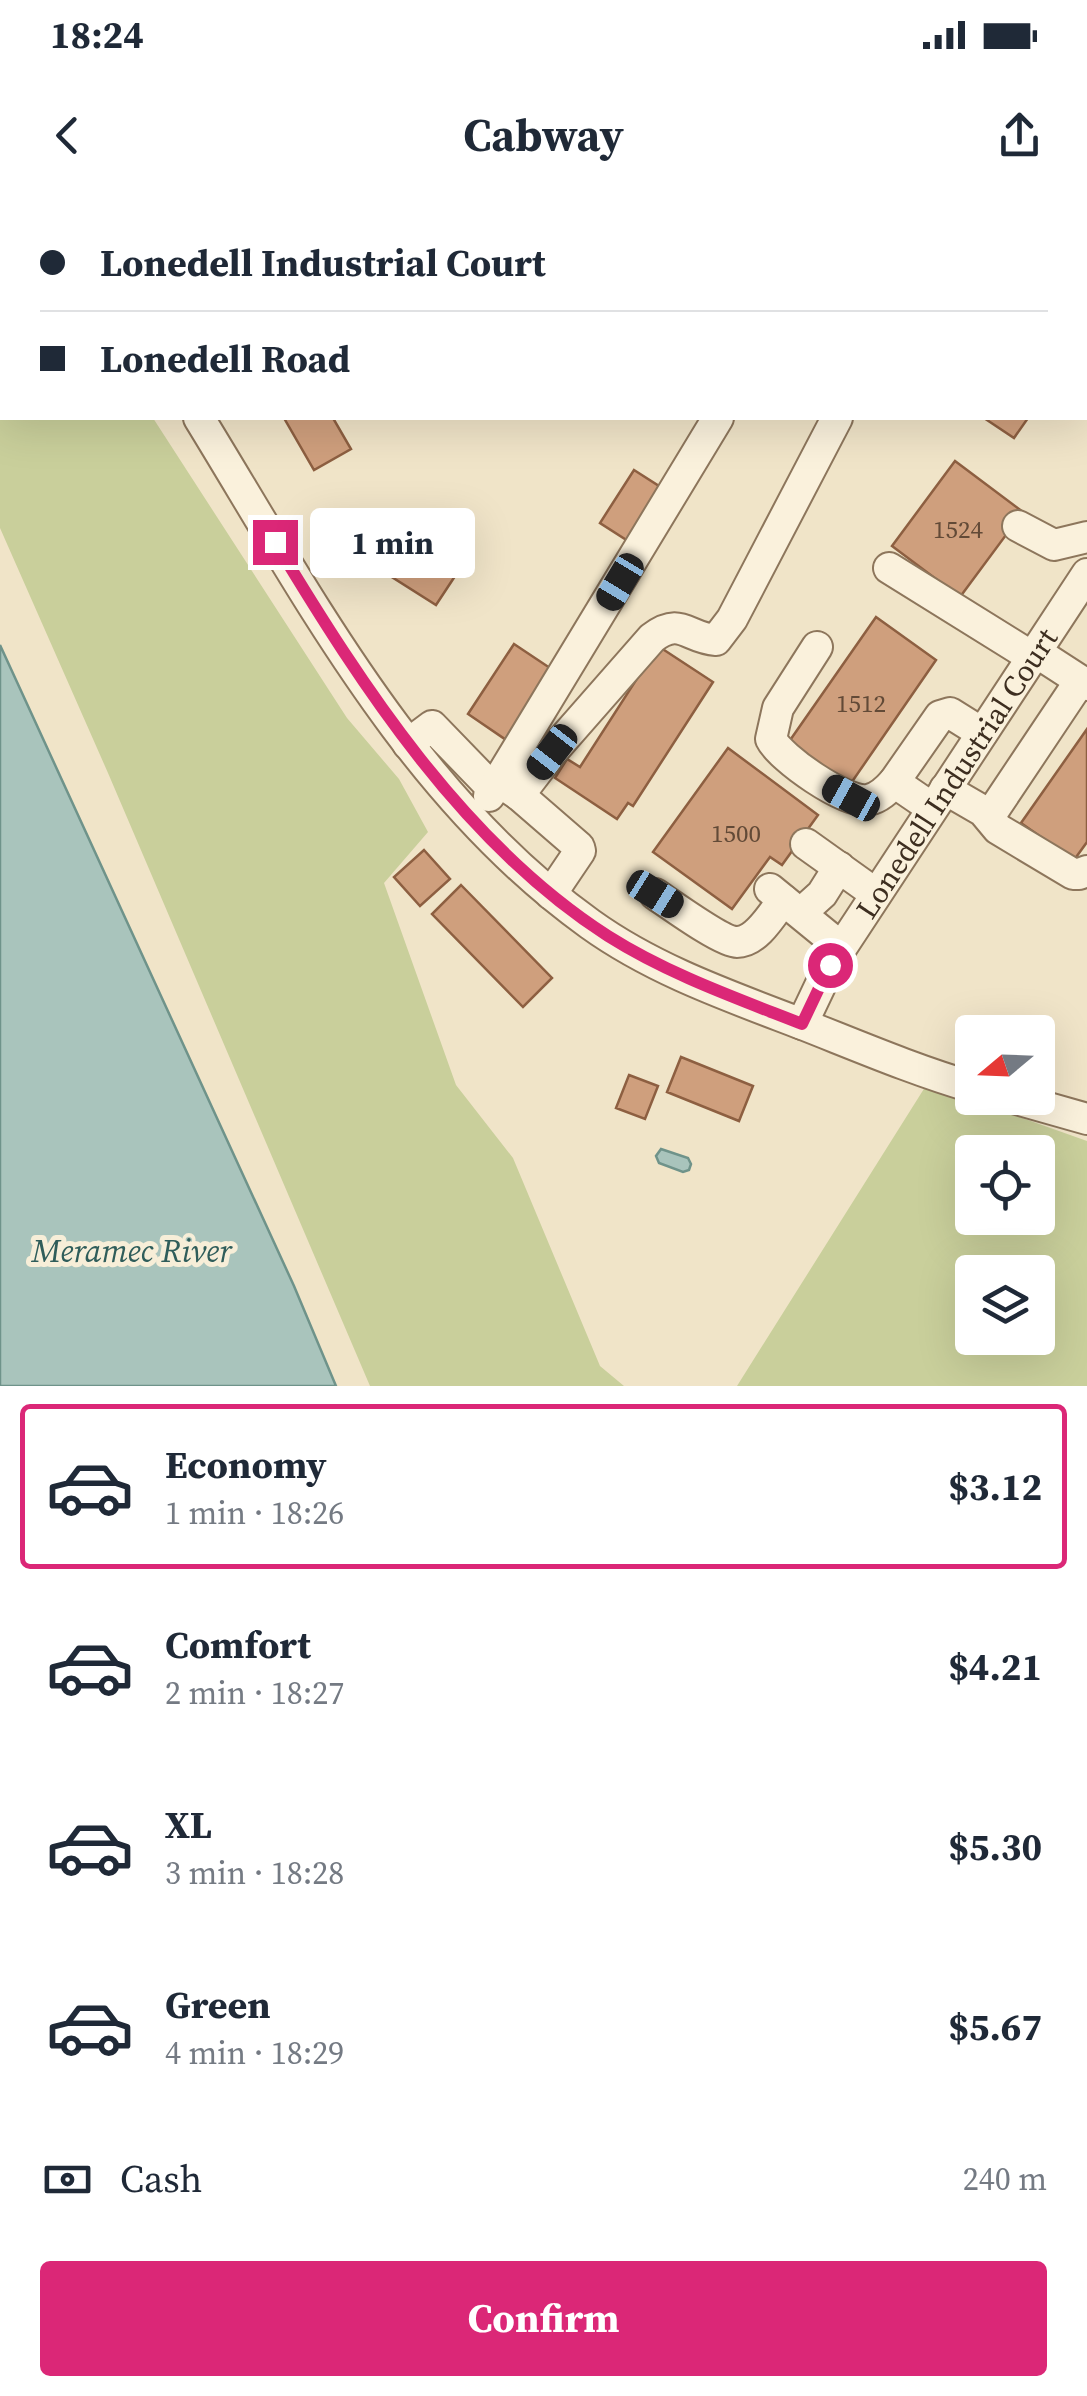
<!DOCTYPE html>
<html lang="en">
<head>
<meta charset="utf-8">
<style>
	body { margin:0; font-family:"Source Serif 4",serif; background:#f6f6f7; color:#1f2937; height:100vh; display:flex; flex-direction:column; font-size:38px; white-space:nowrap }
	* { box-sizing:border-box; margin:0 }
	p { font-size:32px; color:#747a83 }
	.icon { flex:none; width:55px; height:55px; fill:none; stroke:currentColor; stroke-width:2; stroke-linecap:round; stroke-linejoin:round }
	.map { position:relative; height:1186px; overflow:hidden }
	.side { display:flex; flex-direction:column; background:#fff; flex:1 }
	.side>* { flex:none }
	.top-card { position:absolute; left:0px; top:0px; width:1088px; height:220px; box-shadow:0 10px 40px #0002; display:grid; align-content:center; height:220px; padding:0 40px; background:#fff }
	.needle { width:65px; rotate:251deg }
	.fabs { position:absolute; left:955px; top:815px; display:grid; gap:20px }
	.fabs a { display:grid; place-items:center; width:100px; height:100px; border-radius:10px; background:#fff; box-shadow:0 10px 40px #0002; font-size:50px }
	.end { position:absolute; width:45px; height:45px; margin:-22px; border:12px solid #db2777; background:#fff; box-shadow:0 0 0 5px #fff }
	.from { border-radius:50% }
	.bubble { position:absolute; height:70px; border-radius:10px; background:#fff; box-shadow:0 10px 40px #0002; font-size:32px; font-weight:700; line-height:70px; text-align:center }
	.car { position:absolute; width:30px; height:60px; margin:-30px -15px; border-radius:12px; box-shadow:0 0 8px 2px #0007; background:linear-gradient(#222 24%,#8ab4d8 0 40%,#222 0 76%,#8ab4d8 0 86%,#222 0) }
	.top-card b { display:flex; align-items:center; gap:35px; height:95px; font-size:38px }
	.top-card b+b { border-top:2px solid #e0e1e3 }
	.top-card i { width:25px; height:25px; background:#1f2937 }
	ul { padding:18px 0 0; list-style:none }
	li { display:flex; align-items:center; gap:30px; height:165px; margin:0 20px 15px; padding:0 20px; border:5px solid transparent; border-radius:10px }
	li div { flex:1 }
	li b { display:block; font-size:38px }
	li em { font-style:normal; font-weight:700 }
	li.selected { border-color:#db2777 }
	li>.icon { width:90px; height:90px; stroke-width:1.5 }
	.pay { display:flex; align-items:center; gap:25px; height:110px; padding:0 40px; font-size:38px }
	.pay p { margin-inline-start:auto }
	.action { display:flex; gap:20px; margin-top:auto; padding:20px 40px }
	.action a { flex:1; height:115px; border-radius:10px; background:#db2777; color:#fff; font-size:40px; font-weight:700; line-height:115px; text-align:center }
	.status { display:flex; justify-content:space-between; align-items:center; height:70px; padding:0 50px; background:#fff; direction:ltr }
	.status svg { height:28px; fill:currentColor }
	header { display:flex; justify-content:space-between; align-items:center; height:130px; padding:0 40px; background:#fff; font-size:45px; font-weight:700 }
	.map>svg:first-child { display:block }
</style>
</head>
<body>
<div class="status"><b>18:24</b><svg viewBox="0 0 49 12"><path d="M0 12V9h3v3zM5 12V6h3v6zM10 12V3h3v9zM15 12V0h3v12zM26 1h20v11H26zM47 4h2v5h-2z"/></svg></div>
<header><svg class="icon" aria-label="back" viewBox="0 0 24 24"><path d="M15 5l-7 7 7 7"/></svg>Cabway<svg class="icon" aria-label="share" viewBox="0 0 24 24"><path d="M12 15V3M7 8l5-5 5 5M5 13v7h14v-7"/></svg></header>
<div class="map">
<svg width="1087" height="1186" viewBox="0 0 1087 1186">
	<rect width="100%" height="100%" fill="#f0e4c8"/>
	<path fill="#c9cf9b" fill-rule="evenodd" d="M0 0H31L32 2H2V218H153L347 518 399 579 428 632 384 683 456 885 513 958 600 1166 624 1186H370L108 573 0 328Z
		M927 884 1087 941V1186H737ZM972 952H1038V1018H972ZM972 1072H1038V1138H972Z"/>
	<path fill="#a9c4bc" stroke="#6f938a" stroke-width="2.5" d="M0 445 294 1086 336 1186H0Z
		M661 949 688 958 691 964 689 970 683 972 659 963 656 956Z"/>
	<path fill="#cf9f7d" stroke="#8d5f41" stroke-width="2.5" d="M284 218H333L351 249 314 270Z
		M984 218H1028L1014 238Z
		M955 261 1023 312 960 397 892 346Z
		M634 270 662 288 628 341 600 323Z
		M406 336 459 370 436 405 384 372Z
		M876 417 936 460 847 589 786 546Z
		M514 444 559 474 512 544 468 514Z
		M658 446 713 482 633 606 628 603 617 619 555 578 567 559 580 567Z
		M1087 529V642L1074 660 1021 623Z
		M728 548 818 615 782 665 770 657 732 709 653 652Z
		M424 650 450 679 420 706 394 677Z
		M461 685 552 778 523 807 432 714Z
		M681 857 753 886 739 921 667 892Z
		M629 875 658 886 645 919 616 908Z"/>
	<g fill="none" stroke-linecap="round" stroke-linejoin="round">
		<defs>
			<g id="minor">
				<path d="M90 2 94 0"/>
				<path d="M199 218C310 399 413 597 590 724 654 770 729 796 802 824 858 846 914 870 972 887"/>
				<path d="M1018 326 1054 345 1087 337"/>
				<path d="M889 368 1032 457"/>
				<path d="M817 447 778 508 771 539C780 558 846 604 868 600 879 598 887 590 894 582L932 608"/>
				<path d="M1036 452 1087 485"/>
				<path d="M408 544 432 526 494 590"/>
				<path d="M500 582 519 595 552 552 652 438C681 416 687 438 716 440L732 419 837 218"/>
				<path d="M894 582 940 516 950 513 982 533"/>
				<path d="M945 589 983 611 998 629 1073 674H1079L1087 671"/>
				<path d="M519 595 579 647 580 651 551 694"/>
				<path d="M489 596 718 218"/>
				<path d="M989 617 1080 481"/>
				<path d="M806 644 876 694"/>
				<path d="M770 689 841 747"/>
				<path d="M655 694C670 704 722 742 737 742 757 742 773 713 783 700"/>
				<path d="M801 713 822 694 839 667"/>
				<path id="s1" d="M802 824 830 765 1087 374"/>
				<path d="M1013 898 1087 919"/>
			</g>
		</defs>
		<use href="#minor" stroke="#8d765c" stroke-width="34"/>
		<use href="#minor" stroke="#faf1dc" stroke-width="30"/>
	</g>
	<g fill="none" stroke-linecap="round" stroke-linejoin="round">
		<path stroke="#db2777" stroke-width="12" d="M275 342C362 486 463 643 608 736 668 774 736 798 802 824L830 765"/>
	</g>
	<g text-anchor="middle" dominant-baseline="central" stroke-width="10" stroke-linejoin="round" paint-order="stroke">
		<g font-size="25" fill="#624a37">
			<text x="958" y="329">1524</text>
			<text x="861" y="503">1512</text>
			<text x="736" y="633">1500</text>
		</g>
		<g font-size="30" fill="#3d2e20" stroke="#f7eed8">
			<text stroke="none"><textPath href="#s1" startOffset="295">Lonedell Industrial Court</textPath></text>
		</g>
		<g font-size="32" font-style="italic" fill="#2f5d5a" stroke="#f7eed8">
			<text x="132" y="1051">Meramec River</text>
		</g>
	</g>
</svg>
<div class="fabs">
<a><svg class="needle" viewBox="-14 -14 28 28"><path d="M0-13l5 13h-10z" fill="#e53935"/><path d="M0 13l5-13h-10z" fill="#747a83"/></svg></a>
<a><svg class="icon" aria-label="locate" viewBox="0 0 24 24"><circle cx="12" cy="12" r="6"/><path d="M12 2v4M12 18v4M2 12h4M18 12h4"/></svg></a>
<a><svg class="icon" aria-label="layers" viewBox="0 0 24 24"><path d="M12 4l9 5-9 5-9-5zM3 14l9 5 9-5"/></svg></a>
</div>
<i class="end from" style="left:830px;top:765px"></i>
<i class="end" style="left:275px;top:342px"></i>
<div class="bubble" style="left:310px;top:308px;width:165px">1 min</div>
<i class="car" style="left:620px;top:382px;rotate:211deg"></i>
<i class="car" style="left:552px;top:552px;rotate:218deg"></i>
<i class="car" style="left:851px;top:598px;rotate:299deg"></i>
<i class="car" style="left:655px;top:694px;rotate:122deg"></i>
<div class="top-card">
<b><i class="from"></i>Lonedell Industrial Court</b>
<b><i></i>Lonedell Road</b>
</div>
</div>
<section class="side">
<ul>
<li class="selected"><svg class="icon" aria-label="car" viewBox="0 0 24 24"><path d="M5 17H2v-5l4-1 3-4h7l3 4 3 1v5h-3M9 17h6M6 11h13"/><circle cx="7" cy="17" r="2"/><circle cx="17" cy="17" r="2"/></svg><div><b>Economy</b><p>1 min · 18:26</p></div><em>$3.12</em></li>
<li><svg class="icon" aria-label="car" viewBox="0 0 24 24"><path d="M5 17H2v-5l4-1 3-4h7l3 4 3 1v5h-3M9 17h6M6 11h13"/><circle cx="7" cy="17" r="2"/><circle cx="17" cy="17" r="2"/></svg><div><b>Comfort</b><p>2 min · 18:27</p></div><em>$4.21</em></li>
<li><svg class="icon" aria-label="car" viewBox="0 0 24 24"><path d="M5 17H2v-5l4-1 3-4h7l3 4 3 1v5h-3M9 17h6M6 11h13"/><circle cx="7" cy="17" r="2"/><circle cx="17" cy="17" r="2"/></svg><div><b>XL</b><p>3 min · 18:28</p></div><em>$5.30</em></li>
<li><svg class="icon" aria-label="car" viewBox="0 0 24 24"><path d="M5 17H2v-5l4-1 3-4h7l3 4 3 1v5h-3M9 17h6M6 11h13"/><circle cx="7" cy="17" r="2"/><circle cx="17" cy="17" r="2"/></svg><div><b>Green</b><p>4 min · 18:29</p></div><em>$5.67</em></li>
</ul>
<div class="pay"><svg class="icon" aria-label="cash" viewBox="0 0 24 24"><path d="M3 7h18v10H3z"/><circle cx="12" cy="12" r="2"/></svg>Cash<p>240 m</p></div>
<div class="action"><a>Confirm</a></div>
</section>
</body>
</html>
